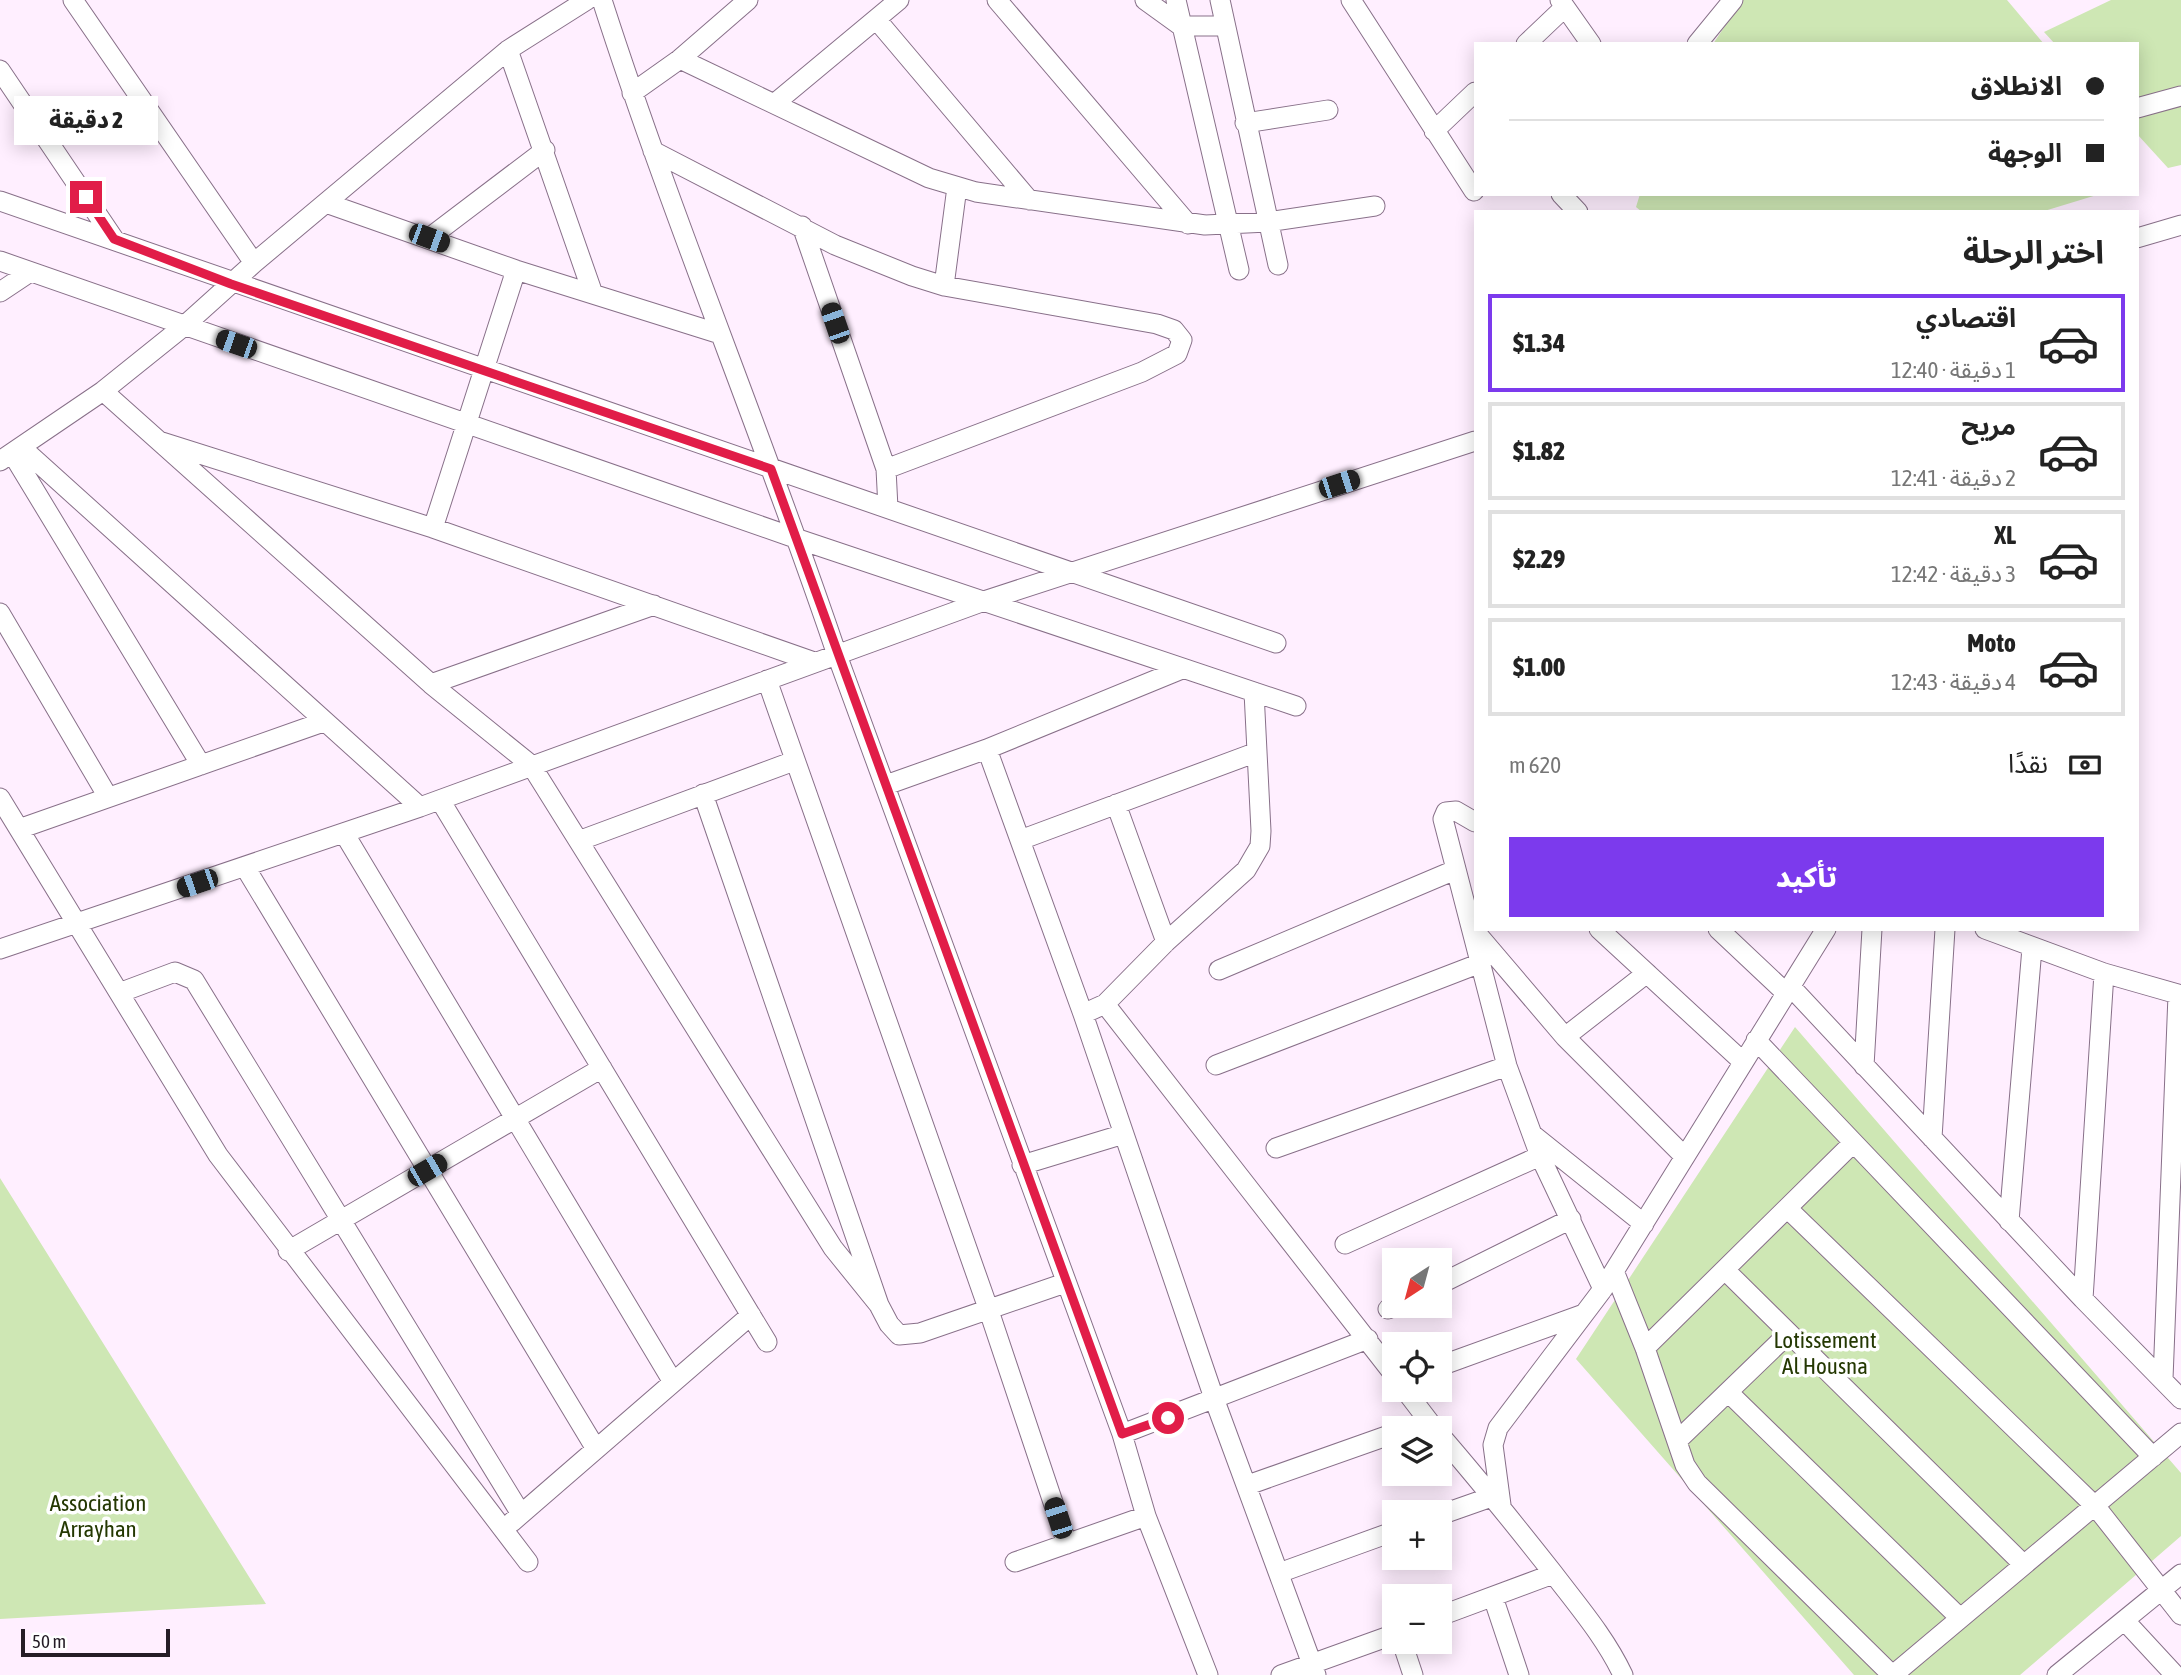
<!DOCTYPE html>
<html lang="ar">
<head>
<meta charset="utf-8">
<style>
	body { margin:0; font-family:"Asap Condensed","Noto Sans Arabic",sans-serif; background:#f6f6f6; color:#222; direction:rtl; height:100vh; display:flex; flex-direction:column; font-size:26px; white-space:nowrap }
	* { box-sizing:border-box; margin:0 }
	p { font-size:23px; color:#767676 }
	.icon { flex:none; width:38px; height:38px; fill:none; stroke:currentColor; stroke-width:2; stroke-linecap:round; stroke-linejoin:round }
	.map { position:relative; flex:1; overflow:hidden; direction:ltr }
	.drawer { position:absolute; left:1474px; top:210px; width:665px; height:721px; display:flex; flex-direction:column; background:#fff; border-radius:0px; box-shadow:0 4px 18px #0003; direction:rtl }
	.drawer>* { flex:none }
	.guide { position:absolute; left:1474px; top:42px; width:665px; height:154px; border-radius:0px; box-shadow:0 4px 18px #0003; direction:rtl; display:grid; align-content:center; height:154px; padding:0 35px; background:#fff }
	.needle { width:46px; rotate:216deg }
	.controls { position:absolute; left:1382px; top:1248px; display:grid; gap:14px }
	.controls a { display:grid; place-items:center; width:70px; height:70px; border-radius:0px; background:#fff; box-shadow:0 4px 18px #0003; font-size:35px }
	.scale { position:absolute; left:21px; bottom:18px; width:149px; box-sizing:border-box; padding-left:7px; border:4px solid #251c26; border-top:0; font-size:19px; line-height:24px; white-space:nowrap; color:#251c26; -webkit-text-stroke:5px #fff; paint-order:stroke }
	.end { position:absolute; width:32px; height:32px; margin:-16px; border:9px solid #e11d48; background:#fff; box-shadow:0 0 0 4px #fff }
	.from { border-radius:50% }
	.bubble { position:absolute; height:49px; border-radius:0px; background:#fff; box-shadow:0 4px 18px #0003; font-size:23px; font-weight:800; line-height:49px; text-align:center; direction:rtl }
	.car { position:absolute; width:21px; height:42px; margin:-21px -10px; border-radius:9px; box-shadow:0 0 5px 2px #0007; background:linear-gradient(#222 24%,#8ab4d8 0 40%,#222 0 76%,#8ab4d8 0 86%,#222 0) }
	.guide b { display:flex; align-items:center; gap:24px; height:66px; font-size:26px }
	.guide b+b { border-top:2px solid #e0e0e0 }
	.guide i { width:18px; height:18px; background:#222 }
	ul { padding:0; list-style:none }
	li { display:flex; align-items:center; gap:21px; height:98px; margin:0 14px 10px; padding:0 21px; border:4px solid #e0e0e0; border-radius:0px }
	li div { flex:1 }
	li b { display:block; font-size:26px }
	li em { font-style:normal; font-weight:800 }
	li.on { border-color:#7c3aed }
	li>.icon { width:63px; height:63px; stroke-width:1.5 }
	h2 { padding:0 35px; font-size:32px; line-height:84px }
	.pay { display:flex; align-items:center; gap:18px; height:77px; padding:0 35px; font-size:26px }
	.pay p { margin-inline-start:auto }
	.primary-button { display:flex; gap:14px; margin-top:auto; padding:14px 35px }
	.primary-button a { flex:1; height:80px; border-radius:0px; background:#7c3aed; color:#fff; font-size:28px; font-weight:800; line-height:80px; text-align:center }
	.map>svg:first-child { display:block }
</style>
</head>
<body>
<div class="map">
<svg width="2181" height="1675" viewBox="0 0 2181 1675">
	<rect width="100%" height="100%" fill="#ffefff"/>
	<path fill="#cee7b4" d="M1742 0H2007L2044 44H1713Z
		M2111 0H2181V165L2168 168 2137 134V44H2055L2044 32Z
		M1640 194H2100L2041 212H1642L1636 207Z
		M1795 1027 2181 1473V1536L2020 1675H1854L1576 1359Z
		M0 1178 266 1604 0 1619Z"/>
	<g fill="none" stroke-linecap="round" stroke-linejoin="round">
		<defs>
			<path id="minor" d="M73 0 254 263
				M602 0C673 221 763 435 837 655L1122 1434 1146 1516 1208 1675
				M997 0 1188 224
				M1145 0 1181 26H1225
				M1176 0 1239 270
				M1220 0 1278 265
				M1351 0 1474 191
				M1560 0 1591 44
				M876 19 1029 200
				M1526 44 1565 7
				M1697 44 1733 0
				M508 50 593 294
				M680 59 929 178 976 192 1205 225 1268 222 1375 206
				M0 70 114 239
				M632 93 680 59 748 0
				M774 104 899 0
				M2137 108 2181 96
				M1245 123 1328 110
				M1434 131 1475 92
				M653 151 835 245 912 276 944 286 1157 324 1174 330 1182 340 1177 354 1142 372 886 469
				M1561 194 1578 212
				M0 201 1276 643
				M326 203 516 270 720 334
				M802 226 886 469 888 508
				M429 238 545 150
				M2137 238 2181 225
				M0 261 798 539 1296 706
				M944 286 957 187
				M0 292 30 272
				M103 391 431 684 531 765 833 1248 879 1305
				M162 442 433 528 814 662
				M21 447 420 807
				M12 453 201 765
				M0 461 103 391 184 326 254 263 508 50 587 0
				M433 528 516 270
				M0 613 108 797
				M767 680 988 1308 1067 1544
				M431 684 654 605
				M987 749 1083 1014 1215 1401 1316 1675
				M886 785 987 749 1182 669
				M703 794 879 1305 889 1324 899 1335 920 1333 1065 1283
				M0 798 218 1155 528 1562
				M440 800 767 1342
				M1116 804 1166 942
				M1475 822 1456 811 1446 812 1443 819 1507 1066 1540 1156 1603 1289
				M19 829 323 722
				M344 833 673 1382
				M1023 839 1257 752
				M581 840 794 761
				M245 867 596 1449
				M1473 929 1565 1037 1684 1156
				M1599 929 1742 1061
				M1718 929 1787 994
				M1985 929 2104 973 2181 995
				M0 949 420 807 987 600 1475 441
				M1219 970 1455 870
				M1791 987 2083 1299 2181 1399
				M119 993 175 972 194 980 521 1514
				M1105 1004 1166 942 1246 870 1260 846 1261 831 1254 692
				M1083 1014 1105 1004 1395 1376
				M1565 1037 1647 973
				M1756 1040 2153 1457
				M1216 1065 1478 964
				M1864 1066 1872 929
				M1533 1135 1644 1224
				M1932 1138 1945 929
				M1276 1148 1507 1066
				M1022 1165 1124 1134
				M1787 1208 2096 1507 2181 1615
				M2009 1221 2032 948
				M1345 1244 1540 1156
				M288 1251 602 1068
				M1725 1270 2024 1565
				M1614 1271 1645 1348 1685 1465 1697 1483 1892 1675
				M1440 1284 1571 1219
				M2083 1299 2104 973
				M1388 1309 1396 1306
				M1645 1348 1852 1144
				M1440 1366 1584 1314
				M2163 1379 2178 995
				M1405 1390 1434 1428
				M1728 1392 1960 1618
				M1122 1434 1368 1339
				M1440 1435C1479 1480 1516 1526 1553 1573 1578 1606 1605 1637 1623 1675
				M1677 1441 1789 1333
				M1248 1485 1395 1433
				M1501 1505 1493 1445 1498 1428 1603 1289 1826 929
				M1440 1515 1494 1496
				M512 1522 751 1315
				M1015 1562 1146 1516
				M1279 1573 1395 1531
				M1493 1597 1519 1675
				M1440 1616 1553 1574
				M2125 1621 2175 1675
				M1402 1642 1413 1675
				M1281 1675 1395 1634
				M1893 1675 2181 1433
				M2057 1675 2181 1574"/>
		</defs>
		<use href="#minor" stroke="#887089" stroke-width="21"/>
		<use href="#minor" stroke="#fff" stroke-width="19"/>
	</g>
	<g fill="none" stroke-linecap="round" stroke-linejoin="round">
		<path stroke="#e11d48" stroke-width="9" d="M86 197 114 239 231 284 771 469 1122 1434 1168 1418"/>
	</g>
	<g text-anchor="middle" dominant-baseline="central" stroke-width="7" stroke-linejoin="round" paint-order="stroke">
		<g font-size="23" fill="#243802" stroke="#fff">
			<text x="1825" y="1340">Lotissement<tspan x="1825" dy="26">Al Housna</tspan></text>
			<text x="98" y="1503">Association<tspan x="98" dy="26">Arrayhan</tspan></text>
		</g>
	</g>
</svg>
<div class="controls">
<a><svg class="needle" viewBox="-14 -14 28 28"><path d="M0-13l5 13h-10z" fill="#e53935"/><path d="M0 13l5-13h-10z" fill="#767676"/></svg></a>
<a><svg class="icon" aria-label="locate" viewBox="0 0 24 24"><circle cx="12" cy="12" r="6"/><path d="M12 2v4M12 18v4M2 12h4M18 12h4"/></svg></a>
<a><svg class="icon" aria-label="layers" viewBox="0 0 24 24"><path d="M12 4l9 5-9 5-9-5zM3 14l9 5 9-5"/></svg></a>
<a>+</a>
<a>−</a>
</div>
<div class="scale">50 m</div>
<i class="end from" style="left:1168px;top:1418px"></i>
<i class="end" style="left:86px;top:197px"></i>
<div class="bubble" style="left:14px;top:96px;width:144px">2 دقيقة</div>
<i class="car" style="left:429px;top:238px;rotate:110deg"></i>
<i class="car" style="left:835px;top:323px;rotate:341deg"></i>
<i class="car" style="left:236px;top:344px;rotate:289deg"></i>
<i class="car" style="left:1339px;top:484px;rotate:72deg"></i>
<i class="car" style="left:197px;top:883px;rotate:251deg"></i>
<i class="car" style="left:427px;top:1170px;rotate:60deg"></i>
<i class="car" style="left:1058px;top:1518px;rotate:342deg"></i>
<div class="guide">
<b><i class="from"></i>الانطلاق</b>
<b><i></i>الوجهة</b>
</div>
<section class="drawer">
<h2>اختر الرحلة</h2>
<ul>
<li class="on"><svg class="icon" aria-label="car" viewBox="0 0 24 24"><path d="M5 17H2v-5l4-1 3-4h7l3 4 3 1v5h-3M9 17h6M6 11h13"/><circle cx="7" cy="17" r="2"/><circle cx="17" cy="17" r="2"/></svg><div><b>اقتصادي</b><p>1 دقيقة · 12:40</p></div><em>$1.34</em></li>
<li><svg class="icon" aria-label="car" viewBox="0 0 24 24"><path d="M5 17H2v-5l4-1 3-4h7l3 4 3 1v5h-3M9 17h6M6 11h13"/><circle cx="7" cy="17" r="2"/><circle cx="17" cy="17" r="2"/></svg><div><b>مريح</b><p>2 دقيقة · 12:41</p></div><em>$1.82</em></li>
<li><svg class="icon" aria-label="car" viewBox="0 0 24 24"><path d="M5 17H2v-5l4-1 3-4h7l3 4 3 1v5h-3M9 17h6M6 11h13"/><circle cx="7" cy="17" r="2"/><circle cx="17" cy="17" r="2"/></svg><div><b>XL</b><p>3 دقيقة · 12:42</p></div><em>$2.29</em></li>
<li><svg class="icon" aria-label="car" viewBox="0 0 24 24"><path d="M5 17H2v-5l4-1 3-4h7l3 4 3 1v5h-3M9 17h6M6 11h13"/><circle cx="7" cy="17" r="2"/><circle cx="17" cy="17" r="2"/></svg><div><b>Moto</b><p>4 دقيقة · 12:43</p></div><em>$1.00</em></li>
</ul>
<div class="pay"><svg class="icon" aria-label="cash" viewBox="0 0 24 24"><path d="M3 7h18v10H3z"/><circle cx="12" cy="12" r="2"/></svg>نقدًا<p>620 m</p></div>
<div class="primary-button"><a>تأكيد</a></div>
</section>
</div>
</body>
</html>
